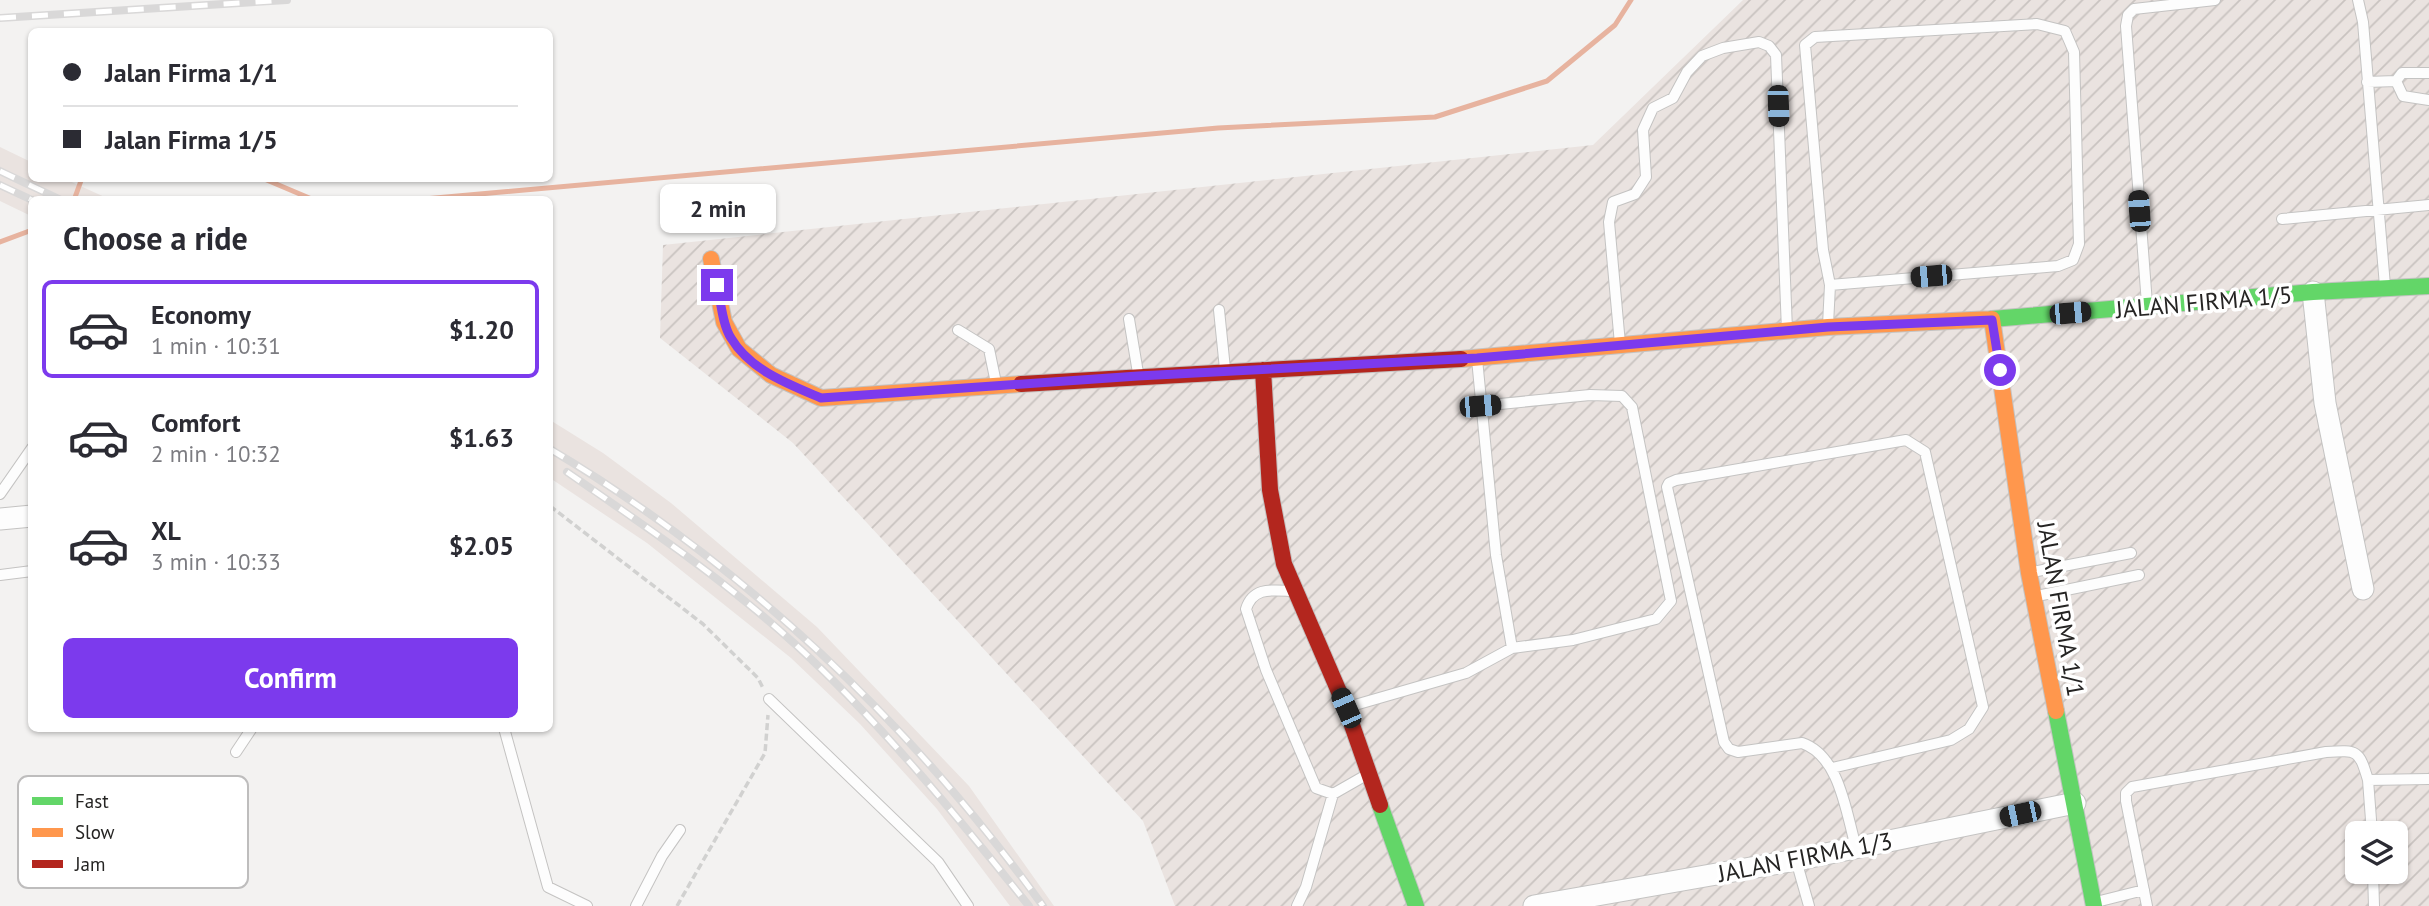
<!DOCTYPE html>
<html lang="en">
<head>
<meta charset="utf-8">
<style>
	body { margin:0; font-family:"PT Sans",sans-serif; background:#f2f2f3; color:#2b2b33; height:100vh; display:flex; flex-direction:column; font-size:26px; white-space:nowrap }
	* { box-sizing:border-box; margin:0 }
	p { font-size:23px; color:#7c7c81 }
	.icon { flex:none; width:38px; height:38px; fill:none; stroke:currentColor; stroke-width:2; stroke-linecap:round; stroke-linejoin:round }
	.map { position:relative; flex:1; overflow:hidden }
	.sheet { position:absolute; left:28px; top:196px; width:525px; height:536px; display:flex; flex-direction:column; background:#fff; border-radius:10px; box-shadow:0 2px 5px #0004 }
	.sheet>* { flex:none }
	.banner { position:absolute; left:28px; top:28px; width:525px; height:154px; border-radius:10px; box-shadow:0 2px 5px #0004; display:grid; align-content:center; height:154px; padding:0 35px; background:#fff }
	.tools { position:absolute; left:2345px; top:821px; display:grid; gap:14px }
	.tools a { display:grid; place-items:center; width:63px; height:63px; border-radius:10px; background:#fff; box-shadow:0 2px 5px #0004; font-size:35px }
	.end { position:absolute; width:32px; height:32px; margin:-16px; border:9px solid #7c3aed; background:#fff; box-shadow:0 0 0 4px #fff }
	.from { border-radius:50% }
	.bubble { position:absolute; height:49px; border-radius:10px; background:#fff; box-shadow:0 2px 5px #0004; font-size:23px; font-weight:700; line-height:49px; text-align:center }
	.car { position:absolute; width:21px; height:42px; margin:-21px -10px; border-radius:9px; box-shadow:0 0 5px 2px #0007; background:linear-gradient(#222 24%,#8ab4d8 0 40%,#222 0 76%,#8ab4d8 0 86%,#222 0) }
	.banner b { display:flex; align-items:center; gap:24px; height:66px; font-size:26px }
	.banner b+b { border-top:2px solid #e1e1e2 }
	.banner i { width:18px; height:18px; background:#2b2b33 }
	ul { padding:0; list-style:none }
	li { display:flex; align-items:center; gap:21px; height:98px; margin:0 14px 10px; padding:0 21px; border:4px solid transparent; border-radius:10px }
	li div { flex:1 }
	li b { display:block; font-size:26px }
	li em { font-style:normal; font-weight:700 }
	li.selected { border-color:#7c3aed }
	li>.icon { width:63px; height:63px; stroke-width:1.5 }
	h2 { padding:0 35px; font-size:32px; line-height:84px }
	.action { display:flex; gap:14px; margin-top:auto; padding:14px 35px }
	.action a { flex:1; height:80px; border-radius:10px; background:#7c3aed; color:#fff; font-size:28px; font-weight:700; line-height:80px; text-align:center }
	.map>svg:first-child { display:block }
</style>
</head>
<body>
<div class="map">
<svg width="2429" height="906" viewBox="0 0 2429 906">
	<defs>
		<pattern id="industrial-furrows" width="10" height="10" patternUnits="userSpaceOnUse" patternTransform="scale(1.75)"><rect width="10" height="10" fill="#eae3e0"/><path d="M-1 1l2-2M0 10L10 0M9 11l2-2" fill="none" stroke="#c9c3c0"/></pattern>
	</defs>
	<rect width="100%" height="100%" fill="#f3f2f1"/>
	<path fill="#eae3e0" d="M0 147 31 162 32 178 65 179 109 199 32 200 31 216 0 201Z
		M550 420 603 453 671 503 817 627 969 786 1054 906H1010L937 809 860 724 791 658 647 543 550 478Z"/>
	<path fill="url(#industrial-furrows)" fill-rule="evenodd" d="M1743 0H2429V906H1175L1143 821 793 443 660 338 663 245 1593 145ZM2357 833H2396V872H2357Z"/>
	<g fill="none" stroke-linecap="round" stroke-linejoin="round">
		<path stroke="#e7b39f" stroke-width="5" d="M262 178 314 200
			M74 200 82 178
			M413 200 1218 128 1435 117 1547 81 1615 25 1631 0
			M0 242 32 230"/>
		<defs>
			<path id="lane" d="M2358 0 2363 22 2385 286
				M2396 81 2402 73H2429
				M2367 82 2396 81 2403 96 2429 100
				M2282 219 2429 205
				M2147 304 2126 26 2128 15 2134 9 2215 0
				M1219 310 1225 369
				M1129 319 1138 373
				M1828 325 1830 285 1823 250 1805 45 1815 37 2037 24 2065 31 2074 52 2079 244 2073 260 2058 266 1830 285
				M958 330 989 349 996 383
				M1620 344 1609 222 1613 202 1635 194 1646 177 1643 130 1653 108 1673 98 1687 72 1702 56 1723 48 1759 42 1769 46 1776 55 1787 330
				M1477 359 1496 555 1512 648
				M0 494 32 448
				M2032 572 2131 553
				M0 575 32 571
				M1291 591C1271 590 1253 587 1246 609L1266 670 1316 788 1333 794 1368 774
				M2037 596 2139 575
				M769 699 938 862 968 906
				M1348 707 1466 673 1512 648 1573 640 1656 619 1671 601 1632 407 1622 396 1590 395 1480 406
				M504 728 548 887 587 906
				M236 752 252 728
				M1832 768 1951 740 1969 729 1983 707 1925 452 1906 440 1676 480 1669 483 1667 487 1724 742 1729 749 1738 752 1802 743C1840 756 1846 813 1856 847
				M2372 833 2368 780 2429 779
				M1796 860 1809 906
				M2373 872 2374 906
				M2096 902 2144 890
				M636 906 662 856 680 830
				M1297 906 1306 887 1333 794
				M2147 906 2126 801V793L2132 787 2326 752C2358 750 2359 750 2368 780"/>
			<path id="street" d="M2313 292 2325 403 2363 589
				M0 519 32 516
				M1534 906 1796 860 2075 803"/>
			<path id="fast" d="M1992 319 2313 292 2429 286
				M2056 711 2094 906
				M1380 805 1416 906"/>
			<path id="slow" d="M711 259 724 322 739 349 771 375 821 398 1021 384
				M1992 319 2029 573 2056 711
				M1461 359 1828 327 1992 319"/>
			<path id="jam" d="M1263 370 1270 490 1284 564 1346 708 1380 805
				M1021 384 1461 359"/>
		</defs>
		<use href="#lane" stroke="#c4c3c2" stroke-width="12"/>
		<use href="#street" stroke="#c4c3c2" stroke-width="23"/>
		<use href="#fast" stroke="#c4c3c2" stroke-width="18"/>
		<use href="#slow" stroke="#c4c3c2" stroke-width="18"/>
		<use href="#jam" stroke="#c4c3c2" stroke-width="18"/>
		<path stroke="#d1d1d0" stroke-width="3.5" stroke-dasharray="7 3.5" stroke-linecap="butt" d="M550 506 703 624 758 678 763 688
			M677 906 765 753 768 715"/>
		<use href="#lane" stroke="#fdfdfd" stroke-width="10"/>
		<use href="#street" stroke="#fdfdfd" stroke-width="21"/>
		<use href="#fast" stroke="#63d668" stroke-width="16"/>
		<use href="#slow" stroke="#ff974d" stroke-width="16"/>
		<use href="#jam" stroke="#b3261e" stroke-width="16"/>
		<defs>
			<path id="rail" d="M0 18 287 0
				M0 171 61 200
				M0 185 32 200
				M550 449C743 564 912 724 1043 906
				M567 472C645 526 725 580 796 645 882 724 956 815 1029 906"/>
		</defs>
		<use href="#rail" stroke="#d9d8d8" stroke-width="8"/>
		<use href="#rail" stroke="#fff" stroke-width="5" stroke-dasharray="16" stroke-linecap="butt"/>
	</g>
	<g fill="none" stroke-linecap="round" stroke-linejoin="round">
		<path stroke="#7c3aed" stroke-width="9" d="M717 285C721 301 722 324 731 338 750 370 788 384 821 398L1138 376 1477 358 1828 327 1992 320 2000 370"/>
	</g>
	<g text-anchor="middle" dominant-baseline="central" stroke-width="7" stroke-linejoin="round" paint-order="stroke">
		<g font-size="24" fill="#252423" stroke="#fff">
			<text transform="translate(2204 302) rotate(-5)">JALAN FIRMA 1/5</text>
			<text transform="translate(2061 609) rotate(80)">JALAN FIRMA 1/1</text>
			<text transform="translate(1805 857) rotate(-11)">JALAN FIRMA 1/3</text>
		</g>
	</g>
	<rect x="18" y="776" width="230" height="112" rx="10" fill="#fff" stroke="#bebdbd" stroke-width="2"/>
	<rect x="32" y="797" width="31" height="8" fill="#63d668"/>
	<rect x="32" y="828" width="31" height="9" fill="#ff974d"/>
	<rect x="32" y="860" width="31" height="8" fill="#b3261e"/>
	<g font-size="19" fill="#252423">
		<text x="75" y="808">Fast</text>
		<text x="75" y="839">Slow</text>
		<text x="75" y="871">Jam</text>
	</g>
</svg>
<div class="tools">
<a><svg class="icon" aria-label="layers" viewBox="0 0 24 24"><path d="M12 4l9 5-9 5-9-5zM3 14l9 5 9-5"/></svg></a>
</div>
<i class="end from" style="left:2000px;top:370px"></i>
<i class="end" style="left:717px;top:285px"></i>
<div class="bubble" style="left:660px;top:184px;width:116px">2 min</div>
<i class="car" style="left:1778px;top:106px;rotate:178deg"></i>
<i class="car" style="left:2139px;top:211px;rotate:356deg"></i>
<i class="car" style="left:1931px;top:276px;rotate:265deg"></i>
<i class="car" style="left:2070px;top:313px;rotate:85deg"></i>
<i class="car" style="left:1480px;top:406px;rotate:85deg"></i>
<i class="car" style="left:1346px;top:708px;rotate:336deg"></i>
<i class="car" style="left:2020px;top:814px;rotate:258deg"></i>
<div class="banner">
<b><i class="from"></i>Jalan Firma 1/1</b>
<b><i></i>Jalan Firma 1/5</b>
</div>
<section class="sheet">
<h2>Choose a ride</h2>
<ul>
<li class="selected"><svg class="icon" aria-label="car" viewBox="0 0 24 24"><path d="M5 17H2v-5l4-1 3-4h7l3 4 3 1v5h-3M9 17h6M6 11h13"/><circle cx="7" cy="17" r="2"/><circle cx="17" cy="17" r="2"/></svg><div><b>Economy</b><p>1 min · 10:31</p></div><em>$1.20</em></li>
<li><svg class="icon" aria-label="car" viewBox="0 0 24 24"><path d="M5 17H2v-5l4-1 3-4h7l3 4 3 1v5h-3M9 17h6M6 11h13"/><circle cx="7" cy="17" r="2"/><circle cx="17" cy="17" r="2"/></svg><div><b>Comfort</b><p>2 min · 10:32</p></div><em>$1.63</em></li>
<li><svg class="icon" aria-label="car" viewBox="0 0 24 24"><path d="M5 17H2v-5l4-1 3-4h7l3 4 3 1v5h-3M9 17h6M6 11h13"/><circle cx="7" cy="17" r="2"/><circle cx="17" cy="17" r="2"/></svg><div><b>XL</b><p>3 min · 10:33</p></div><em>$2.05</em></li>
</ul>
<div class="action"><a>Confirm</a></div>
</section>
</div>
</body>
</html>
